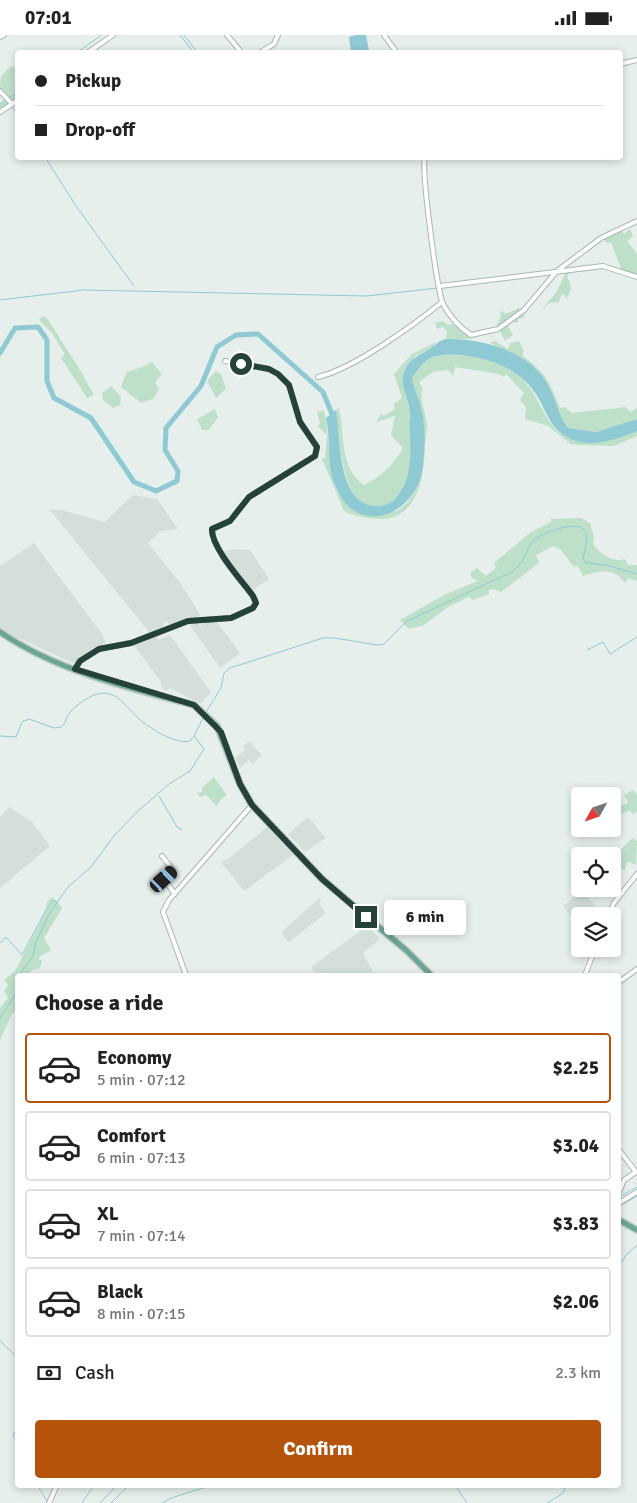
<!DOCTYPE html>
<html lang="en">
<head>
<meta charset="utf-8">
<style>
	body { margin:0; font-family:Signika,sans-serif; background:#f2f2f2; color:#222; height:100vh; display:flex; flex-direction:column; font-size:19px; white-space:nowrap }
	* { box-sizing:border-box; margin:0 }
	p { font-size:16px; color:#767676 }
	.icon { flex:none; width:28px; height:28px; fill:none; stroke:currentColor; stroke-width:2; stroke-linecap:round; stroke-linejoin:round }
	.map { position:relative; flex:1; overflow:hidden }
	.details { position:absolute; left:15px; top:938px; width:606px; height:515px; display:flex; flex-direction:column; background:#fff; border-radius:5px; box-shadow:0 2px 8px #0003 }
	.details>* { flex:none }
	.hud { position:absolute; left:15px; top:15px; width:608px; height:110px; border-radius:5px; box-shadow:0 2px 8px #0003; display:grid; align-content:center; height:110px; padding:0 20px; background:#fff }
	.needle { width:32px; rotate:230deg }
	.fabs { position:absolute; left:571px; top:752px; display:grid; gap:10px }
	.fabs a { display:grid; place-items:center; width:50px; height:50px; border-radius:5px; background:#fff; box-shadow:0 2px 8px #0003; font-size:25px }
	.end { position:absolute; width:22px; height:22px; margin:-11px; border:6px solid #24423a; background:#fff; box-shadow:0 0 0 2px #fff }
	.from { border-radius:50% }
	.bubble { position:absolute; height:35px; border-radius:5px; background:#fff; box-shadow:0 2px 8px #0003; font-size:16px; font-weight:800; line-height:35px; text-align:center }
	.car { position:absolute; width:15px; height:30px; margin:-15px -8px; border-radius:6px; box-shadow:0 0 4px 1px #0007; background:linear-gradient(#222 24%,#8ab4d8 0 40%,#222 0 76%,#8ab4d8 0 86%,#222 0) }
	.hud b { display:flex; align-items:center; gap:18px; height:48px; font-size:19px }
	.hud b+b { border-top:1px solid #e0e0e0 }
	.hud i { width:12px; height:12px; background:#222 }
	ul { padding:0; list-style:none }
	li { display:flex; align-items:center; gap:15px; height:70px; margin:0 10px 8px; padding:0 10px; border:2px solid #e0e0e0; border-radius:5px }
	li div { flex:1 }
	li b { display:block; font-size:19px }
	li em { font-style:normal; font-weight:800 }
	li.on { border-color:#b45309 }
	li>.icon { width:45px; height:45px; stroke-width:1.5 }
	h2 { padding:0 20px; font-size:22px; line-height:60px }
	.pay { display:flex; align-items:center; gap:12px; height:55px; padding:0 20px; font-size:19px }
	.pay p { margin-inline-start:auto }
	.primary-button { display:flex; gap:10px; margin-top:auto; padding:10px 20px }
	.primary-button a { flex:1; height:58px; border-radius:5px; background:#b45309; color:#fff; font-size:20px; font-weight:800; line-height:58px; text-align:center }
	.status { display:flex; justify-content:space-between; align-items:center; height:35px; padding:0 25px; background:#fff; direction:ltr }
	.status svg { height:14px; fill:currentColor }
	.map>svg:first-child { display:block }
</style>
</head>
<body>
<div class="status"><b>07:01</b><svg viewBox="0 0 49 12"><path d="M0 12V9h3v3zM5 12V6h3v6zM10 12V3h3v9zM15 12V0h3v12zM26 1h20v11H26zM47 4h2v5h-2z"/></svg></div>
<div class="map">
<svg width="637" height="1468" viewBox="0 0 637 1468">
	<rect width="100%" height="100%" fill="#e6efeb"/>
	<path fill="#d4dfda" d="M133 460 157 464 178 494 161 496 148 508 181 549 201 581 192 583 187 582 186 585 170 590 167 586 162 588 164 593 150 598 50 475H62L105 487Z
		M34 508 102 599 106 608 93 613 75 629 14 601H10L0 595V531Z
		M234 514 250 515 269 544 252 556 223 517Z
		M215 585 240 618 220 633 189 589 197 588 201 591 202 587Z
		M155 599 158 605 170 600 211 657 201 669 170 653 165 656 160 649 162 648 133 609Z
		M249 706 262 720 253 729 249 725 240 733 235 723 245 715 243 711Z
		M9 772 31 786 50 811 0 853V782Z
		M308 782 326 803 305 817 288 799Z
		M267 792 293 820 244 856 221 827 228 824Z
		M582 855 597 873 592 877 595 881H580V893L563 871Z
		M319 863 321 865 319 868 326 878 289 907 281 898Z
		M367 891 380 904 363 918 375 940H316L311 932Z"/>
	<path fill="#bfe0c8" d="M12 31 17 35V65L0 77V69L7 64 0 56C0 42 1 39 12 31Z
		M630 194 633 201 627 206 637 219V242L622 237 611 207 606 208 603 202 621 195 624 199Z
		M567 235H571L567 242C572 250 572 255 566 264L565 260H561L559 267 549 268 540 276 556 258Z
		M519 273 525 282 518 284V288L512 287 508 291 513 300 505 306 497 289 501 281 500 277 503 276 505 279Z
		M43 281 47 283 80 335 94 360 87 363 61 323 65 320 52 298 39 285Z
		M443 286 448 290 455 288 471 300 470 304H446L447 296 443 292 437 294 435 288Z
		M495 306 508 314 510 308 519 306 524 316 522 320C546 339 548 343 560 373L565 372 572 378 626 372 630 377 637 373V384L596 397 568 393C557 379 554 363 546 348 537 328 508 317 490 308Z
		M436 307 432 313 415 321C413 335 407 352 408 366 410 390 414 414 409 438 406 451 398 467 385 471 339 485 341 400 336 375L339 373 340 378C344 404 341 434 364 450 382 441 392 431 403 413L391 400 395 381 376 387 381 379 384 381 395 374 394 369 402 363 394 339 412 319Z
		M438 320C461 320 488 320 509 333 529 346 535 361 546 381 565 417 605 410 637 396V401L614 411 578 410 571 409 548 391 525 384 526 372 520 365 524 358 506 339 503 342 499 339 455 332 453 341 448 335 433 337 419 347 423 354C418 365 427 379 427 391 427 398 425 404 425 410 424 439 420 479 385 484 376 485 351 481 344 476L322 424 325 423 327 400 317 391 320 389 317 377 324 375C331 405 325 436 342 464 350 477 361 476 375 476 382 476 393 478 398 475 426 460 427 403 422 376 420 365 414 354 412 343 420 332 424 324 438 320Z
		M152 327 162 339 155 347 159 354 153 364 141 368 121 352 126 338C135 333 143 333 152 327Z
		M216 336 221 339 226 354 216 363 207 346Z
		M111 351 121 362 120 370 113 373 103 365 102 358Z
		M215 374 218 382 209 395H202L197 384Z
		M581 483 590 488 594 502 593 509C600 519 612 528 625 524L628 530H637V546L628 543 625 548C614 532 599 536 583 541L578 531 574 532 561 515 553 511 536 520 539 528 501 557 493 554 489 555V559L473 565 469 562 450 571 422 591 409 594 400 585 444 560 478 546 472 543 470 538 477 533 486 541 496 533 494 528 531 497 551 487V484Z
		M214 742 227 760 220 765 217 771 206 760 200 762 197 758 202 757V753Z
		M633 755 637 760V777L632 779 630 775 616 781 613 779V774L628 768 624 760Z
		M633 803 637 806 636 830 627 826 625 836 613 827 612 821 599 820 607 813 613 821Z
		M52 862 62 873 44 903 51 915 38 923 42 926 40 933 32 935 28 940H18L17 976 12 979 0 1005V973L8 963 4 955 8 950 4 945 15 936 47 874 46 869Z"/>
	<path fill="#8ec9d4" d="M356 0H366L369 16 351 17 349 2Z
		M446 304C480 303 525 315 545 345 555 360 557 379 568 393L596 397 637 384V396C618 404 591 414 571 404 552 396 548 381 539 364 522 334 492 323 459 320 432 319 427 321 412 343 414 354 420 365 422 376 426 394 425 419 422 437 416 470 377 497 348 471 341 465 338 455 334 448 326 426 331 405 326 383L336 375C341 402 337 461 369 470 379 473 390 471 397 462 411 444 411 423 410 401 409 390 411 379 408 367 406 357 400 349 404 338 409 323 419 321 431 313 437 309 438 306 446 304Z"/>
	<g fill="none" stroke-linecap="round" stroke-linejoin="round">
		<path stroke="#8ec9d4" stroke-width="1" d="M180 0 194 18
			M184 0 198 18
			M225 0 239 18
			M76 18 102 0
			M83 18 109 0
			M620 27 637 23
			M9 63 18 57
			M11 66 18 62
			M0 69 5 65
			M12 72 18 79
			M0 74 8 68
			M45 122 76 171 134 251
			M0 265 84 255 366 261 438 253
			M587 615 603 607 610 619 637 602
			M206 677 221 653 224 638 230 633 323 603H335L377 610 384 609 407 586 512 537C527 525 525 515 534 505 542 498 578 484 585 496 589 503 584 517 583 524L586 528 606 530 637 539
			M0 701 16 702 22 687 29 684 54 693 61 692C65 689 65 687 67 682 71 674 82 666 90 662 114 650 123 669 138 683 149 693 176 710 190 706L193 702
			M159 761 177 792 182 795
			M0 908 6 902 22 920 47 873 54 865 57 867
			M19 940 33 921 36 907 49 879 68 852 91 832 113 802 137 777 169 749 190 736 204 714 194 701 204 681
			M0 983 18 955
			M619 1162 637 1152
			M620 1171 637 1161
			M619 1231 626 1220 637 1210
			M0 1306 18 1323
			M18 1390 13 1401 18 1408
			M37 1450 47 1466
			M455 1450 467 1468
			M82 1468 94 1450
			M100 1468 117 1450
			M111 1468 129 1450
			M162 1468C177 1459 194 1457 211 1450
			M547 1468 562 1459 567 1450"/>
		<path stroke="#8ec9d4" stroke-width="5" d="M0 318 15 293 38 292 47 305V346L54 363 91 383 134 447 156 456 177 446 178 436 165 415 166 393 201 351 217 312 236 300 258 299 323 357 334 384"/>
		<defs>
			<path id="minor" d="M227 0 242 18
				M384 0 397 18
				M0 2 4 0
				M87 18 113 0
				M259 18 274 9 278 0
				M620 29 637 25
				M0 56 12 69
				M0 77 18 65
				M425 122C421 135 437 255 443 269 450 282 459 292 471 300L498 294 509 286 524 275 557 236 601 203 637 186
				M440 251 603 231 637 242
				M318 342C353 334 414 290 442 267
				M75 634 80 626 99 614 131 608 188 586 231 583 253 573 256 568 253 561C242 546 211 512 212 494L230 486 249 462 315 421 317 412 300 387 289 350 278 339 269 334 225 326
				M162 821 173 835 164 844 175 859
				M608 881 614 868 637 839
				M186 940 163 877 169 865 252 770
				M585 940 595 914
				M619 947 637 934
				M619 1115 636 1137 624 1145 619 1157
				M619 1168 637 1157
				M49 1468 57 1450"/>
			<path id="major" d="M0 597C57 636 129 653 194 670L217 691 240 749 252 770 322 844 407 916 431 940
				M619 1185 637 1195"/>
		</defs>
		<use href="#minor" stroke="#a8b8b2" stroke-width="6"/>
		<use href="#major" stroke="#c2cac8" stroke-width="8"/>
		<use href="#minor" stroke="#fff" stroke-width="4"/>
		<use href="#major" stroke="#6aa596" stroke-width="5"/>
	</g>
	<g fill="none" stroke-linecap="round" stroke-linejoin="round">
		<path stroke="#24423a" stroke-width="6" d="M241 329 269 334 278 339 289 350 300 387 317 412 315 421 249 462 230 486 212 494C211 512 242 546 253 561L256 568 253 573 231 583 188 586 131 608 99 614 80 626 75 634 194 670 221 697 240 749 252 770 322 844 366 882"/>
	</g>
</svg>
<div class="fabs">
<a><svg class="needle" viewBox="-14 -14 28 28"><path d="M0-13l5 13h-10z" fill="#e53935"/><path d="M0 13l5-13h-10z" fill="#767676"/></svg></a>
<a><svg class="icon" aria-label="locate" viewBox="0 0 24 24"><circle cx="12" cy="12" r="6"/><path d="M12 2v4M12 18v4M2 12h4M18 12h4"/></svg></a>
<a><svg class="icon" aria-label="layers" viewBox="0 0 24 24"><path d="M12 4l9 5-9 5-9-5zM3 14l9 5 9-5"/></svg></a>
</div>
<i class="end from" style="left:241px;top:329px"></i>
<i class="end" style="left:366px;top:882px"></i>
<div class="bubble" style="left:384px;top:865px;width:82px">6 min</div>
<i class="car" style="left:164px;top:844px;rotate:48deg"></i>
<div class="hud">
<b><i class="from"></i>Pickup</b>
<b><i></i>Drop-off</b>
</div>
<section class="details">
<h2>Choose a ride</h2>
<ul>
<li class="on"><svg class="icon" aria-label="car" viewBox="0 0 24 24"><path d="M5 17H2v-5l4-1 3-4h7l3 4 3 1v5h-3M9 17h6M6 11h13"/><circle cx="7" cy="17" r="2"/><circle cx="17" cy="17" r="2"/></svg><div><b>Economy</b><p>5 min · 07:12</p></div><em>$2.25</em></li>
<li><svg class="icon" aria-label="car" viewBox="0 0 24 24"><path d="M5 17H2v-5l4-1 3-4h7l3 4 3 1v5h-3M9 17h6M6 11h13"/><circle cx="7" cy="17" r="2"/><circle cx="17" cy="17" r="2"/></svg><div><b>Comfort</b><p>6 min · 07:13</p></div><em>$3.04</em></li>
<li><svg class="icon" aria-label="car" viewBox="0 0 24 24"><path d="M5 17H2v-5l4-1 3-4h7l3 4 3 1v5h-3M9 17h6M6 11h13"/><circle cx="7" cy="17" r="2"/><circle cx="17" cy="17" r="2"/></svg><div><b>XL</b><p>7 min · 07:14</p></div><em>$3.83</em></li>
<li><svg class="icon" aria-label="car" viewBox="0 0 24 24"><path d="M5 17H2v-5l4-1 3-4h7l3 4 3 1v5h-3M9 17h6M6 11h13"/><circle cx="7" cy="17" r="2"/><circle cx="17" cy="17" r="2"/></svg><div><b>Black</b><p>8 min · 07:15</p></div><em>$2.06</em></li>
</ul>
<div class="pay"><svg class="icon" aria-label="cash" viewBox="0 0 24 24"><path d="M3 7h18v10H3z"/><circle cx="12" cy="12" r="2"/></svg>Cash<p>2.3 km</p></div>
<div class="primary-button"><a>Confirm</a></div>
</section>
</div>
</body>
</html>
